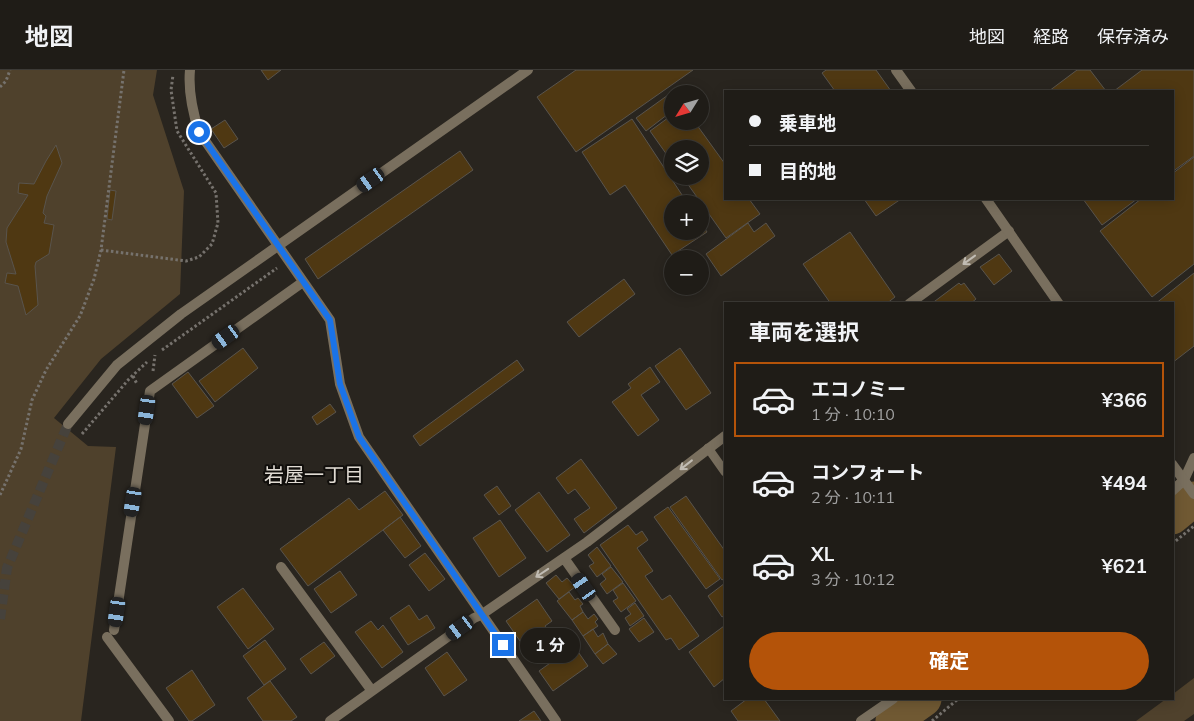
<!DOCTYPE html>
<html lang="ja">
<head>
<meta charset="utf-8">
<style>
	body { margin:0; font-family:Mulish,"Noto Sans JP",sans-serif; background:#272520; color:#f1f3f6; height:100vh; display:flex; flex-direction:column; font-size:19px; white-space:nowrap }
	* { box-sizing:border-box; margin:0 }
	p { font-size:16px; color:#a1a1a1 }
	.icon { flex:none; width:28px; height:28px; fill:none; stroke:currentColor; stroke-width:2; stroke-linecap:round; stroke-linejoin:round }
	.map { position:relative; flex:1; overflow:hidden }
	.sheet { position:absolute; left:724px; top:232px; width:450px; height:398px; display:flex; flex-direction:column; background:#1f1c17; border-radius:0px; box-shadow:0 2px 12px #0003,0 0 0 1px #3c3a36 }
	.sheet>* { flex:none }
	.top-card { position:absolute; left:724px; top:20px; width:450px; height:110px; border-radius:0px; box-shadow:0 2px 12px #0003,0 0 0 1px #3c3a36; display:grid; align-content:center; height:110px; padding:0 25px; background:#1f1c17 }
	.needle { width:32px; rotate:233deg }
	.buttons { position:absolute; left:664px; top:15px; display:grid; gap:10px }
	.buttons a { display:grid; place-items:center; width:45px; height:45px; border-radius:50%; background:#1f1c17; box-shadow:0 2px 12px #0003,0 0 0 1px #3c3a36; font-size:25px }
	.end { position:absolute; width:22px; height:22px; margin:-11px; border:6px solid #1a73e8; background:#fff; box-shadow:0 0 0 2px #fff }
	.from { border-radius:50% }
	.bubble { position:absolute; height:35px; border-radius:18px; background:#1f1c17; box-shadow:0 2px 12px #0003,0 0 0 1px #3c3a36; font-size:16px; font-weight:700; line-height:35px; text-align:center }
	.car { position:absolute; width:15px; height:30px; margin:-15px -8px; border-radius:6px; box-shadow:0 0 4px 1px #0007; background:linear-gradient(#222 24%,#8ab4d8 0 40%,#222 0 76%,#8ab4d8 0 86%,#222 0) }
	.top-card b { display:flex; align-items:center; gap:18px; height:48px; font-size:19px }
	.top-card b+b { border-top:1px solid #3c3a36 }
	.top-card i { width:12px; height:12px; background:#f1f3f6 }
	ul { padding:0; list-style:none }
	li { display:flex; align-items:center; gap:15px; height:75px; margin:0 10px 8px; padding:0 15px; border:2px solid transparent; border-radius:0px }
	li div { flex:1 }
	li b { display:block; font-size:19px }
	li em { font-style:normal; font-weight:700 }
	li.current { border-color:#b45309 }
	li>.icon { width:45px; height:45px; stroke-width:1.5 }
	h2 { padding:0 25px; font-size:22px; line-height:60px }
	.primary-button { display:flex; gap:10px; margin-top:auto; padding:10px 25px }
	.primary-button a { flex:1; height:58px; border-radius:30px; background:#b45309; color:#fff; font-size:20px; font-weight:700; line-height:58px; text-align:center }
	header { display:flex; align-items:center; gap:30px; box-sizing:border-box; height:70px; padding:0 25px; background:#1f1c17; border-bottom:1px solid #3c3a36 }
	header strong { font-size:24px }
	nav { display:flex; gap:28px; margin-inline-start:auto; font-size:18px }
	.map>svg:first-child { display:block }
</style>
</head>
<body>
<header>
<strong>地図</strong>
<nav><a>地図</a><a>経路</a><a>保存済み</a></nav>
</header>
<div class="map">
<svg width="1194" height="651" viewBox="0 0 1194 651">
	<rect width="100%" height="100%" fill="#29251f"/>
	<path fill="#4f412c" d="M0 0H157L153 25 184 121 180 224 101 289 54 348 88 376 116 377 81 651H0Z
		M1194 608V644L1184 651H1136L1166 629H1172L1173 624Z"/>
	<g fill="none" stroke-linecap="round" stroke-linejoin="round">
		<path stroke="#705933" stroke-width="35" d="M1172 447 1194 429
			M893 651 924 629"/>
	</g>
	<path fill="#4f3812" stroke="#59544d" d="M261 0H281L268 10Z
		M576 0H693L576 82 537 27Z
		M826 0H876L891 21H835L822 3Z
		M1077 0H1090L1106 21H1049Z
		M1142 0H1194V86L1172 102V21H1114Z
		M675 20 678 24H672V41L646 61 636 48Z
		M672 45V51H694L725 94V129H749L760 144 726 168 682 106H700V79H672V92L650 61Z
		M632 49 688 134H672V161H700V151L707 162 672 185 625 115 610 125 582 82Z
		M225 50 238 69 224 78 211 59Z
		M56 75 62 93 47 126 43 143 46 146 44 153 54 155 49 184 36 192 35 196 38 235 26 245 18 216 5 213 7 203 16 204 6 172 7 158 28 125 18 123 19 113 34 114 46 91Z
		M460 81 473 100 318 209 305 189Z
		M1194 87V194L1152 227 1100 161 1141 129H1172V104Z
		M110 120 116 121 112 150 107 149Z
		M864 129H901L876 146Z
		M1083 129H1137L1102 155Z
		M748 153 754 162 766 153 775 166 721 206 706 184Z
		M850 162 895 227 886 234H831L803 194Z
		M999 184 1012 201 994 215 980 197Z
		M1194 203V276L1172 293V234H1155Z
		M624 209 635 224 579 267 567 252Z
		M959 213 961 215 964 213 976 229 970 234H931Z
		M243 278 258 298 215 332 199 311Z
		M680 278 711 323 686 340 655 296Z
		M517 290 524 300 420 376 413 366Z
		M650 297 660 312 641 325 659 350 638 366 612 332 631 318 628 314Z
		M188 302 214 336 197 348 172 314Z
		M330 334 336 342 317 355 312 347Z
		M581 389 617 438 584 463 574 449 590 438 575 419 568 424 556 408Z
		M497 416 511 436 499 445 484 425Z
		M385 421 403 445 308 516 280 479 349 428 359 440Z
		M539 422 570 465 547 482 515 440Z
		M686 426 725 481V508L722 510 670 437Z
		M668 437 720 509 706 519 654 447Z
		M400 447 421 476 405 488 383 460Z
		M500 450 526 488 499 507 473 468Z
		M628 455 636 465 642 461 648 470 637 478 653 501 645 506 662 530 670 525 699 566 679 580 671 568 666 570 600 475Z
		M597 477 611 496 597 507 589 496 594 493 588 485Z
		M425 483 445 509 429 521 409 495Z
		M611 497 623 512 607 524 600 514 606 509 602 504Z
		M340 501 357 525 331 543 314 519Z
		M556 505 562 512 567 508 575 517 559 529 546 513Z
		M623 513 636 531 621 542 613 531 618 528 613 520Z
		M725 513V545L722 547 708 526Z
		M243 518 274 559 248 579 217 537Z
		M569 522 575 530 578 528 583 534 580 536 583 542 572 550 557 531Z
		M537 529 552 551 545 556 558 574 534 591 506 551Z
		M635 533 644 546 630 556 625 548 631 544 627 539Z
		M409 535 419 550 427 545 435 558 408 575 390 548Z
		M583 542 588 549 594 544 598 549 595 552 598 556 583 566 572 550Z
		M644 548 654 562 639 572 629 559Z
		M371 551 378 560 383 555 403 582 382 598 355 562Z
		M724 556 725 608 714 617 689 582Z
		M593 559 598 567 603 563 608 574 595 584 583 566Z
		M265 570 286 599 264 615 243 586Z
		M324 572 335 586 311 604 300 589Z
		M608 574 617 584 603 594 595 584Z
		M574 576 588 596 553 621 539 601Z
		M447 582 467 610 444 626 425 598Z
		M192 600 215 635 192 651H189L166 618Z
		M270 611 297 647 291 651H263L247 628Z
		M747 629H764L780 651H738L731 641Z
		M534 641 541 651H519Z"/>
	<g fill="none" stroke-linecap="round" stroke-linejoin="round">
		<path stroke="#46423c" stroke-width="10" stroke-dasharray="10 5" stroke-linecap="butt" d="M0 549 7 498 68 354"/>
		<path stroke="#76726d" stroke-width="3" stroke-dasharray="2.5 2.5" stroke-linecap="butt" d="M0 17 6 11 10 0
			M101 180 186 191 199 187 212 174 218 153 216 123 177 61 171 20 173 5
			M162 280 277 198
			M153 301 155 285
			M133 306 137 314
			M82 364 129 309 147 292
			M0 425 21 379 32 330 46 300 80 246 94 209 101 180 124 0
			M1172 474 1194 456
			M932 651 958 629"/>
		<path stroke="#796f5e" stroke-width="9" d="M708 378 725 402"/>
		<path stroke="#796f5e" stroke-width="10" d="M190 0C188 21 193 43 199 62L330 250 340 314 359 367 556 651
			M909 234 1009 161
			M1172 421 1184 410 1194 388
			M564 488 615 560
			M281 497 372 621
			M114 560 150 321 303 212
			M107 567 169 651
			M330 651 474 548 481 545 587 472 725 366
			M861 651 893 629"/>
		<path stroke="#796f5e" stroke-width="10" d="M896 0 911 21
			M986 129 1059 234
			M68 354 117 295 181 244 528 0
			M1172 394 1194 424"/>
	</g>
	<defs><path id="oneway-shaft" d="M-6 0H5M1.5-3L5.5 0L1.5 3" fill="none" stroke-width="1.6" stroke-linecap="round" stroke-linejoin="round" transform="scale(1.25)"/></defs>
	<g stroke="#c1bcb3">
		<use href="#oneway-shaft" transform="translate(969 190) rotate(144)"/>
		<use href="#oneway-shaft" transform="translate(686 395) rotate(142)"/>
		<use href="#oneway-shaft" transform="translate(542 503) rotate(146)"/>
	</g>
	<g fill="none" stroke-linecap="round" stroke-linejoin="round">
		<path stroke="#1a73e8" stroke-width="6" d="M199 62 330 250 340 314 359 367 503 575"/>
	</g>
	<g text-anchor="middle" dominant-baseline="central" stroke-width="4" stroke-linejoin="round" paint-order="stroke">
		<g font-size="20" fill="#e0dbd3" stroke="#100e0b">
			<text x="314" y="404">岩屋一丁目</text>
		</g>
	</g>
</svg>
<div class="buttons">
<a><svg class="needle" viewBox="-14 -14 28 28"><path d="M0-13l5 13h-10z" fill="#e53935"/><path d="M0 13l5-13h-10z" fill="#a1a1a1"/></svg></a>
<a><svg class="icon" aria-label="layers" viewBox="0 0 24 24"><path d="M12 4l9 5-9 5-9-5zM3 14l9 5 9-5"/></svg></a>
<a>+</a>
<a>−</a>
</div>
<i class="end from" style="left:199px;top:62px"></i>
<i class="end" style="left:503px;top:575px"></i>
<div class="bubble" style="left:520px;top:558px;width:60px">1 分</div>
<i class="car" style="left:371px;top:110px;rotate:235deg"></i>
<i class="car" style="left:226px;top:267px;rotate:235deg"></i>
<i class="car" style="left:147px;top:340px;rotate:188deg"></i>
<i class="car" style="left:133px;top:432px;rotate:189deg"></i>
<i class="car" style="left:584px;top:517px;rotate:325deg"></i>
<i class="car" style="left:117px;top:542px;rotate:188deg"></i>
<i class="car" style="left:460px;top:558px;rotate:234deg"></i>
<div class="top-card">
<b><i class="from"></i>乗車地</b>
<b><i></i>目的地</b>
</div>
<section class="sheet">
<h2>車両を選択</h2>
<ul>
<li class="current"><svg class="icon" aria-label="car" viewBox="0 0 24 24"><path d="M5 17H2v-5l4-1 3-4h7l3 4 3 1v5h-3M9 17h6M6 11h13"/><circle cx="7" cy="17" r="2"/><circle cx="17" cy="17" r="2"/></svg><div><b>エコノミー</b><p>1 分 · 10:10</p></div><em>¥366</em></li>
<li><svg class="icon" aria-label="car" viewBox="0 0 24 24"><path d="M5 17H2v-5l4-1 3-4h7l3 4 3 1v5h-3M9 17h6M6 11h13"/><circle cx="7" cy="17" r="2"/><circle cx="17" cy="17" r="2"/></svg><div><b>コンフォート</b><p>2 分 · 10:11</p></div><em>¥494</em></li>
<li><svg class="icon" aria-label="car" viewBox="0 0 24 24"><path d="M5 17H2v-5l4-1 3-4h7l3 4 3 1v5h-3M9 17h6M6 11h13"/><circle cx="7" cy="17" r="2"/><circle cx="17" cy="17" r="2"/></svg><div><b>XL</b><p>3 分 · 10:12</p></div><em>¥621</em></li>
</ul>
<div class="primary-button"><a>確定</a></div>
</section>
</div>
</body>
</html>
